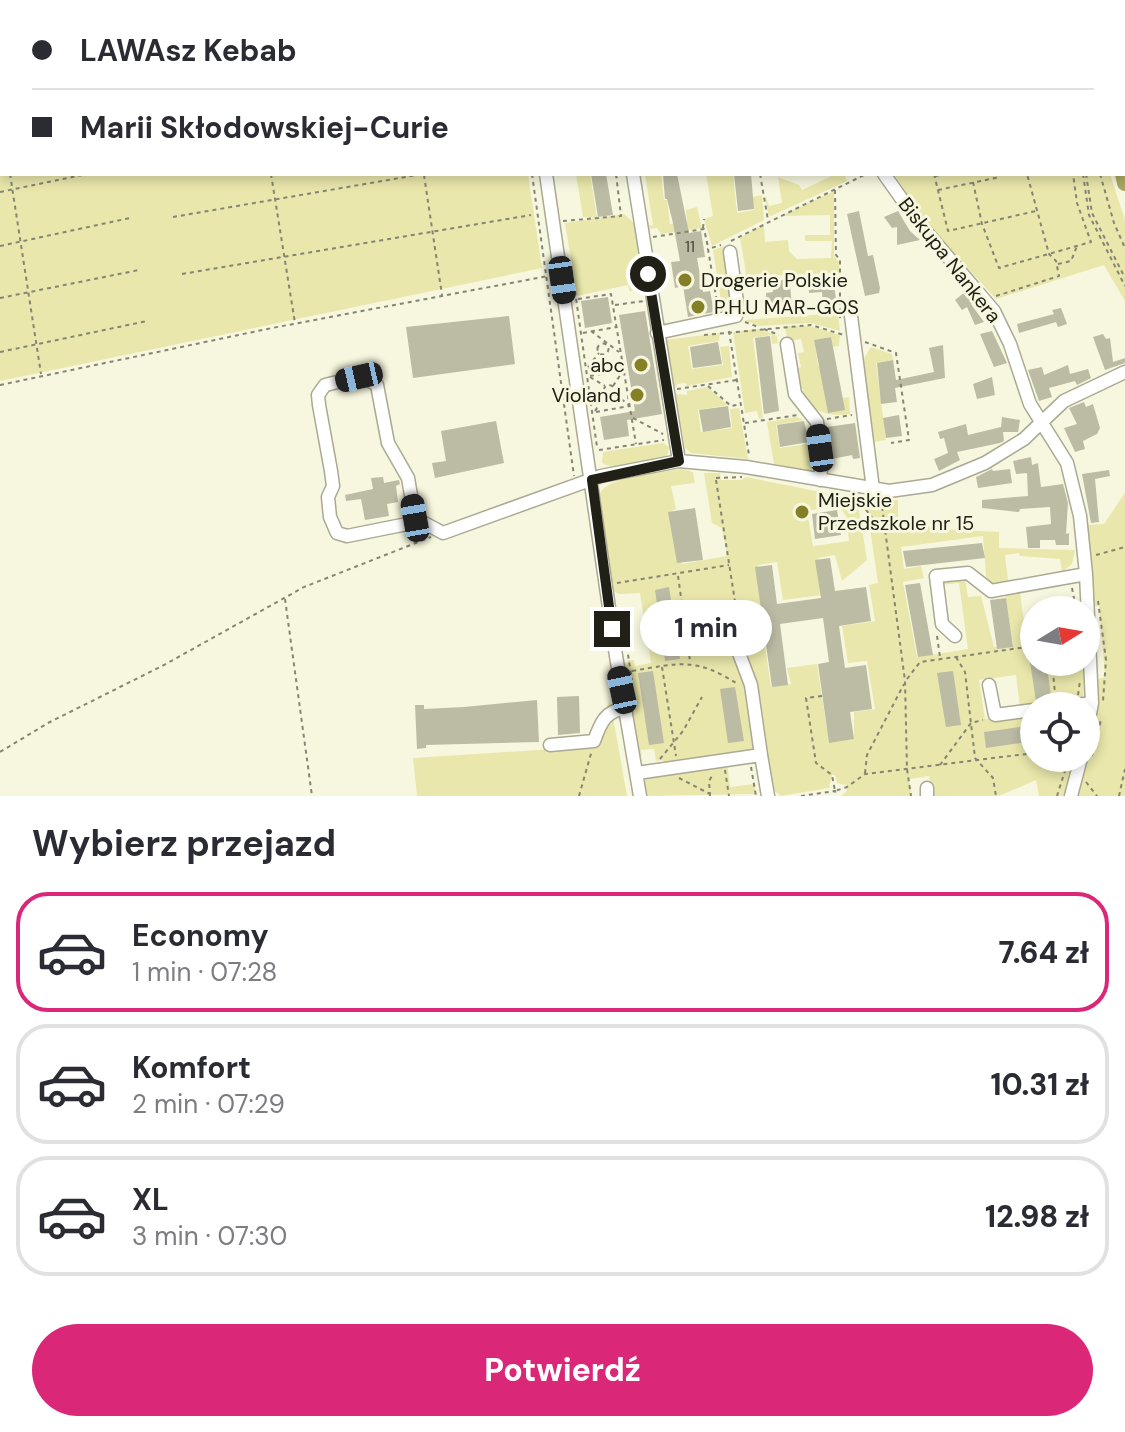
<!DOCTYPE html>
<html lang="pl">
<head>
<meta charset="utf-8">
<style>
	body { margin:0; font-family:"DM Sans",sans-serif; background:#f2f2f3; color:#2b2b33; height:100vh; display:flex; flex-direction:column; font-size:30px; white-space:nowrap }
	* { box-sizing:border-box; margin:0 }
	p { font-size:26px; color:#7c7c81 }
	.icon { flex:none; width:44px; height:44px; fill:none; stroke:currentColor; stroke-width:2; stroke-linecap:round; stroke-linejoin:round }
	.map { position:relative; height:796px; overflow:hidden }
	.sheet { display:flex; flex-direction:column; background:#fff; flex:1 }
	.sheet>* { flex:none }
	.banner { position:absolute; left:0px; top:0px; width:1126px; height:176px; box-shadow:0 4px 12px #0003; display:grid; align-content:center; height:176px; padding:0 32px; background:#fff }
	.needle { width:52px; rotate:79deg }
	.controls { position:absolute; left:1020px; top:596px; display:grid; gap:16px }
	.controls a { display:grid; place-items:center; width:80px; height:80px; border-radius:50%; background:#fff; box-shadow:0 4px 12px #0003; font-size:40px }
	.end { position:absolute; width:36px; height:36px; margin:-18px; border:10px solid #202017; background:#fff; box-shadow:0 0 0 4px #fff }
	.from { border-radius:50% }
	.bubble { position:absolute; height:56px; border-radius:28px; background:#fff; box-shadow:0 4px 12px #0003; font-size:26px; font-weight:800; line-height:56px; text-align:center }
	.car { position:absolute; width:24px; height:48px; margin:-24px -12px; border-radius:10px; box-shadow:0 0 6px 2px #0007; background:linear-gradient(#222 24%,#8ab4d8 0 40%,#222 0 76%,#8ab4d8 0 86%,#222 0) }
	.banner b { display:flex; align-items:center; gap:28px; height:76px; font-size:30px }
	.banner b+b { border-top:2px solid #e1e1e2 }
	.banner i { width:20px; height:20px; background:#2b2b33 }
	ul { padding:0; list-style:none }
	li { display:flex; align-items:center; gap:24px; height:120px; margin:0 16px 12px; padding:0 16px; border:4px solid #e1e1e2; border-radius:32px }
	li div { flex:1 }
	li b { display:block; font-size:30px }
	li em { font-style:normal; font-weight:800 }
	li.active { border-color:#db2777 }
	li>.icon { width:72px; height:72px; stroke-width:1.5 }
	h2 { padding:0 32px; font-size:36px; line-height:96px }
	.cta { display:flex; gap:16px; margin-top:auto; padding:16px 32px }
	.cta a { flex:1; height:92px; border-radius:48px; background:#db2777; color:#fff; font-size:32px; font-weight:800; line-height:92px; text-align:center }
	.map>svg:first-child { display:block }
</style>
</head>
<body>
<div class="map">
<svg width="1125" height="796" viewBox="0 0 1125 796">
	<rect width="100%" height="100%" fill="#f7f7df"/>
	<path fill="#e9e7ab" d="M0 0H503L2 2V174H528L542 268 0 381Z
		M576 174H590L597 218 583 217Z
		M645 174H661L664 200H667L670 224 687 221 686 210 697 207 702 228 661 234 657 228 647 229 646 226 653 225Z
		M706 174H733L737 213 754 210 752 197 762 195 764 220 712 246 704 219 713 216Z
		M836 174H844L847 181 771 216 768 214 765 194 769 206 782 203 778 177 799 185 802 190Z
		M894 174H1110L1125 220V301L1104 265 996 299 923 219Z
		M834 191V256L839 262V273L739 277 746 273 740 238 764 224 765 242 788 240 789 251 797 259 831 258 832 241H805V235H830V215L781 216Z
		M624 214 635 224 645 284 630 292 628 285 577 296 565 223Z
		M725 246 734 308 729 313H723L713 250Z
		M838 313 840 331 811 323 759 326 744 320Z
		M782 326H810L840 335 839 346 832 347 830 337 814 340 818 365 843 398 849 397 850 414C814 419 803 402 797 368L801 367 798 353 804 352 801 339 788 341 785 329Z
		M759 329 777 336 778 343 772 344 771 335 753 338 763 418 759 419 757 411 745 413 733 332Z
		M720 333 719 341 688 346 692 369 723 365 720 347 729 346 732 377 687 386 686 383 677 384V387L673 385 665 340Z
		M871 347 892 354 893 360 876 363 886 440 874 442 861 363Z
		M707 387 728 405 698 410 701 432 732 428 730 409 739 408 748 459 691 453 685 448 675 394 687 395V391Z
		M796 417 804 420 776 425 780 448 814 443 816 465 811 471 774 464 767 422Z
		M663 443 669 447 667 457 611 467 602 463 603 452Z
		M681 469 693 472 695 483 671 486 676 509 671 511 682 564 727 556 722 528 712 523 704 473H720L721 480H741L746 477 826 493 830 504 825 508 807 511 813 546 849 541 846 516 831 494 857 498 867 560 842 581 835 555 818 558 822 595 783 600 777 562 758 565 763 610 717 613 719 622 727 621 746 678 756 752 664 765 663 760 656 761 654 749 641 750 642 756 638 757 625 665 629 660H634L635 666 651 663 640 593 619 594 613 591 600 493C611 475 660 473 681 469Z
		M1125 493V796H1076L1094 726 1098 679 1105 677 1099 606H1092L1086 525 1104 524Z
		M866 500H898V521L940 529 999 532V548L1075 550 1072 564 1062 572 1060 559 1020 556 1019 553 1005 555 1008 580 987 588 983 536 901 547 904 569 921 566 924 578 903 582 917 657 968 649 959 583 939 585 940 581 965 579 968 597 981 596 994 647 1013 644 1004 588 1019 585 1026 637H1034V662H1086L1083 699 1020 708 1016 675 979 680 985 719 1034 712V758H1074L1064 796H1039L1036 780 999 796H933L929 776 909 779 912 796H841L847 791 846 785 837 783 835 775H832L829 788 781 796 769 787 765 757 768 753 759 691 739 643 738 622 761 619 771 687 791 684 787 668 817 664 829 742 854 739V712L875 709 867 661 848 663 842 626 875 621 869 585 878 583Z
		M610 700 627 796H417L413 758 587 747Z
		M727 763 730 787 754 784 756 794 645 796 644 776Z"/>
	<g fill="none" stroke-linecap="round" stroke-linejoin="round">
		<path stroke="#aaa663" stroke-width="16" d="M1113 0 1114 2
			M1123 174 1125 183"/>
	</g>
	<path fill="#bcbba4" d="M591 174H606L613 215 598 217Z
		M663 174H677L689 233 701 231 705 257 697 258 703 292 710 291 714 312 688 317 683 286 675 288 671 262 680 261 673 223 667 199H665Z
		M734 174H751L754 209 738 211Z
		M859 211 868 256 873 255 880 288 879 293 865 296 847 214Z
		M898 211 910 231 920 240 897 245V227L892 228 884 217Z
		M808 275 833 278 837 306 823 307 822 292 809 293Z
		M784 280V285L790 284 792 308 767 310 766 293 773 292 772 281Z
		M965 292 973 303 971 304 984 322 975 325 967 307 962 310 955 300Z
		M608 297 612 323 585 328 581 301Z
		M1061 308 1067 324 1058 327 1056 322 1019 333 1017 324 1054 314 1052 310Z
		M645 311 662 414 627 420 629 436 604 440 600 417 635 411 619 315Z
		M509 316 515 364 413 378 406 327Z
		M992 331 1007 363 994 367 980 334Z
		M1103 334 1106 339 1110 338 1113 362 1125 358V363L1105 370 1093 337Z
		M770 336 779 411 764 414 755 338Z
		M831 337 845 410 828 413 814 340Z
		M718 342 722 364 693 368 690 347Z
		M943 345 945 378 895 388 897 402 881 404 877 363 893 360 896 380 934 372 929 348Z
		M1068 365 1070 374 1088 369 1091 378 1077 385 1075 381 1049 388 1052 397 1039 401 1028 370 1042 367 1044 375Z
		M992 377 995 395 977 399 973 384Z
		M1084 402 1086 407 1093 404 1100 428 1097 434 1083 441 1085 449 1075 452 1064 428 1077 424 1069 408Z
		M728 406 731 427 703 432 699 410Z
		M899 415 902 436 886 438 883 418Z
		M1002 417 1020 420 1018 432H1003L1004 441 1000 443 957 452 960 460 939 471 934 459 948 453 944 438 940 439 938 432 966 424 968 435 1001 427Z
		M496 421 504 463 435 478 432 463 446 461 441 431Z
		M804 421 809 442 780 447 777 425Z
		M855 423 860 458 853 459 852 455 832 459 827 427Z
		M1031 457 1032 465 1038 463 1041 487 1063 484 1068 503 1066 534 1069 533V545H1056L1055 540H1040V548H1028L1026 527 1051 524 1050 507 1020 509 1019 512 982 508V500L1028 496 1027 473 1016 474 1013 461Z
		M992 469 993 471 1010 469 1012 483 978 488 976 477Z
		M1109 470 1110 476 1095 479 1099 522 1091 523 1082 474Z
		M383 477 384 483 399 480 400 484 396 486 398 502 387 504 389 516 365 520 361 499 346 501 345 495 373 489 371 478Z
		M695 508 703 560 677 563 668 512Z
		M837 510 841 535 815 539 812 514Z
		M982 543 985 558 906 567 903 551Z
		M830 558 835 591 866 587 871 621 839 626 845 668 866 665 872 709 850 712 854 739 829 743 818 664 829 662 823 618 780 624 788 685 772 687 755 567 772 565 777 604 821 598 815 560Z
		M920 583 933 655 918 657 905 585Z
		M669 587 680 659 665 661 655 590Z
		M1006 598 1013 647 997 649 990 600Z
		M1030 662H1046L1052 701H1036Z
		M653 671 664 743 649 745 638 673Z
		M953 671 961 725 946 727 937 673Z
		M735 687 744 741 728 743 720 689Z
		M579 696 580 733 558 735 557 697Z
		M537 700 539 742 426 745V748L417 749 415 705H424V709L464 707Z
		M1034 725V741L986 748 984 732Z"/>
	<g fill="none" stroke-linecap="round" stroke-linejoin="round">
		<defs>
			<path id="minor" d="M519 0V2
				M609 0V2
				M856 0V2
				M546 174 616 656 640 796
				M633 174 679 461
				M884 174 918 222 994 311 1010 344 1030 404 1067 463 1080 516 1086 574 1092 703 1086 734
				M851 316 873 489
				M657 333 736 316 738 309 730 252
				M787 344 795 394 817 422 822 458 820 480
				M415 518 412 523 347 536 337 533 330 517 328 497 333 486 331 471 319 405 318 395 325 385C343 381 361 373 377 385L388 443 408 478 415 518 443 533 601 476 679 461 746 467 889 491 932 485 985 463 1024 439 1064 401 1125 372
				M732 619 737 648 751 685 761 755
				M955 636 942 624 936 576 968 573 991 591 1086 574
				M989 685 995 715 1034 710
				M1068 706 1092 703
				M550 745 594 741C601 722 605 711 626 708
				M637 773 761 755 768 796
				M927 788V796
				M1071 796 1081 758"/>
		</defs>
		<use href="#minor" stroke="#aaa993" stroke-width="15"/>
		<path stroke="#858575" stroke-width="2" stroke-dasharray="4 4" stroke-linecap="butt" d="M243 0V2
			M398 0V2
			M507 0V2
			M590 0V2
			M1091 0V2
			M369 2 378 0
			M1066 2 1067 0
			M1069 2 1070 0
			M0 32H2
			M0 86 2 85
			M0 106 2 119
			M0 138H2
			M10 174 41 374
			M271 174 295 323
			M532 174 574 476
			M760 174 768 220
			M934 174 948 231 1036 211
			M1083 174 1089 215 1125 286
			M1086 174 1092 213 1125 278
			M1100 174 1114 223 1125 248
			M424 175 442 295
			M935 176 947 174
			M973 182 982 224 999 268 1091 242 1077 203 1073 174
			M835 190 836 255 840 260V318
			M938 190 1000 177
			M0 192 87 174
			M173 217 423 174
			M563 221 621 216 616 174
			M703 228 704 219
			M653 237 704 229 708 247
			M731 241 866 174
			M0 246 130 218
			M1058 264 1071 261 1077 246
			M182 274 531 215
			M575 291 597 447
			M996 296 1059 276 1056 261 1049 254 1027 174
			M0 298 139 270
			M578 299 611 294 636 444
			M615 305 644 301
			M718 308 708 249 721 245
			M745 322 758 327
			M764 329 779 335
			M591 331 619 352
			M729 331 749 455
			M583 333 616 327
			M704 335 811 325 844 335
			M865 342 896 353 909 440 891 443
			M597.5 349a5.5 5.5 0 1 1 11 0a5.5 5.5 0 1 1-11 0Z
			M0 352 147 321
			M588 367 599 353
			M588 368 622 363
			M590 376 623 370
			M590 377 605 386
			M604 390a5 5 0 1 1 10 0a5 5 0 1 1-10 0Z
			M0 385 272 328 548 276
			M613 386 623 371
			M708 386 731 406 741 404
			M677 389 737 380
			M615 394 629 405
			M595 411 606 394
			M596 412 629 406
			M633 418 663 434
			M827 419 852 415
			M745 423 798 415
			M599 450 664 440
			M716 478 742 477
			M716 480 736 608
			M856 497 884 533
			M881 499 905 681 907 769 911 796
			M1096 555 1125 547
			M678 576 690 661
			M617 583 729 565
			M1072 588 1076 609
			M285 599 312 796
			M1098 601 1106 660 1103 701
			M744 617 762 616
			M623 623 632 680
			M937 636 940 657
			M956 657 965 672 975 758 993 778 996 796
			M1052 662 1056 704
			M662 667 676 756
			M632 671C679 663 697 657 739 685
			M907 679 920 662 1034 646
			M1078 695 1080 681
			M822 696 806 698 816 763 832 775 835 791 847 787 865 774 1034 753
			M1098 733 1101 719
			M0 752 48 723 164 665 304 587 431 537
			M1092 756 1096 739
			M660 759 683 731 702 697
			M940 765 971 723 983 720
			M751 767 756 796
			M725 770 729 796
			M865 773 867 755 904 684
			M679 778 710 794
			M1086 782 1097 796
			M579 796 592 750
			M710 796 709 781 713 774
			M801 796 835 791 836 796
			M1057 796 1069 758
			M1119 796 1125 769"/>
		<use href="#minor" stroke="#fff" stroke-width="12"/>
	</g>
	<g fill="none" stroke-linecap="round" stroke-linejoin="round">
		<path stroke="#202017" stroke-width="10" d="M612 629 592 480 679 461 648 274"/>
	</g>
	<g fill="#858027" stroke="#f7f7df" stroke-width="3">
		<circle cx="685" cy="280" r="8"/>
		<circle cx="698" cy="307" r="8"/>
		<circle cx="641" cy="365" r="8"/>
		<circle cx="637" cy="395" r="8"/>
		<circle cx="802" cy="512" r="8"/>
	</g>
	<g text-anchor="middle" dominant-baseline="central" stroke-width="6" stroke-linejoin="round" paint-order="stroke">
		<g font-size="16" fill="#47473a">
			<text x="690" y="246">11</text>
		</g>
		<g font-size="20" fill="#202017" stroke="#f7f7df">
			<text transform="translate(950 260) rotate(52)">Biskupa Nankera</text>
		</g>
		<g font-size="20" fill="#202017" stroke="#f7f7df" text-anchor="start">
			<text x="701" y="280">Drogerie Polskie</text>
			<text x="714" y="307">P.H.U MAR-GOS</text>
			<text x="625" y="365" text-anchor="end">abc</text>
			<text x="621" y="395" text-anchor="end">Violand</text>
			<text x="818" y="500">Miejskie<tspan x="818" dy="23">Przedszkole nr 15</tspan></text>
		</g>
	</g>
</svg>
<div class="controls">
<a><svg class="needle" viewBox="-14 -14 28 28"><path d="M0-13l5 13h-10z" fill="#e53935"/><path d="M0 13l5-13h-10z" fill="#7c7c81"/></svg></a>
<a><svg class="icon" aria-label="locate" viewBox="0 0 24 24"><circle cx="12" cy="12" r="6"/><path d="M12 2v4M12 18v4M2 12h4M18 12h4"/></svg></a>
</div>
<i class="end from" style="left:648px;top:274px"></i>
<i class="end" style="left:612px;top:629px"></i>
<div class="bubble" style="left:640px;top:600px;width:132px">1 min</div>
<i class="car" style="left:562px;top:280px;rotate:172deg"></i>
<i class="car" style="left:359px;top:377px;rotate:257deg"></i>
<i class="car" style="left:820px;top:448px;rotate:352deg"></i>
<i class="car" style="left:415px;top:518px;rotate:350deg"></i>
<i class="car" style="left:622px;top:690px;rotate:348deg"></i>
<div class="banner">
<b><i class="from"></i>LAWAsz Kebab</b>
<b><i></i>Marii Skłodowskiej-Curie</b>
</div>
</div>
<section class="sheet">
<h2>Wybierz przejazd</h2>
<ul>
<li class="active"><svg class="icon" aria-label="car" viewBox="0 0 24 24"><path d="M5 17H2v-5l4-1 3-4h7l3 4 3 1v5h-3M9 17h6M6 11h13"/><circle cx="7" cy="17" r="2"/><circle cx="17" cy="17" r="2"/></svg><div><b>Economy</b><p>1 min · 07:28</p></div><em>7.64 zł</em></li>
<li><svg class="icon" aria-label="car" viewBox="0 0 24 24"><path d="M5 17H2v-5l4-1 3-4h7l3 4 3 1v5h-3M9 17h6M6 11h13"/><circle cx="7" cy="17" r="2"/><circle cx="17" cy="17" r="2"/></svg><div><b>Komfort</b><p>2 min · 07:29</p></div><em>10.31 zł</em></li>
<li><svg class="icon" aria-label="car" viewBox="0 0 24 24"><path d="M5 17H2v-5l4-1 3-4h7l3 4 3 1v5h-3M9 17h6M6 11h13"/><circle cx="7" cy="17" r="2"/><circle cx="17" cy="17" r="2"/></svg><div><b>XL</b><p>3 min · 07:30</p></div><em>12.98 zł</em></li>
</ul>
<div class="cta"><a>Potwierdź</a></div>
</section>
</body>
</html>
